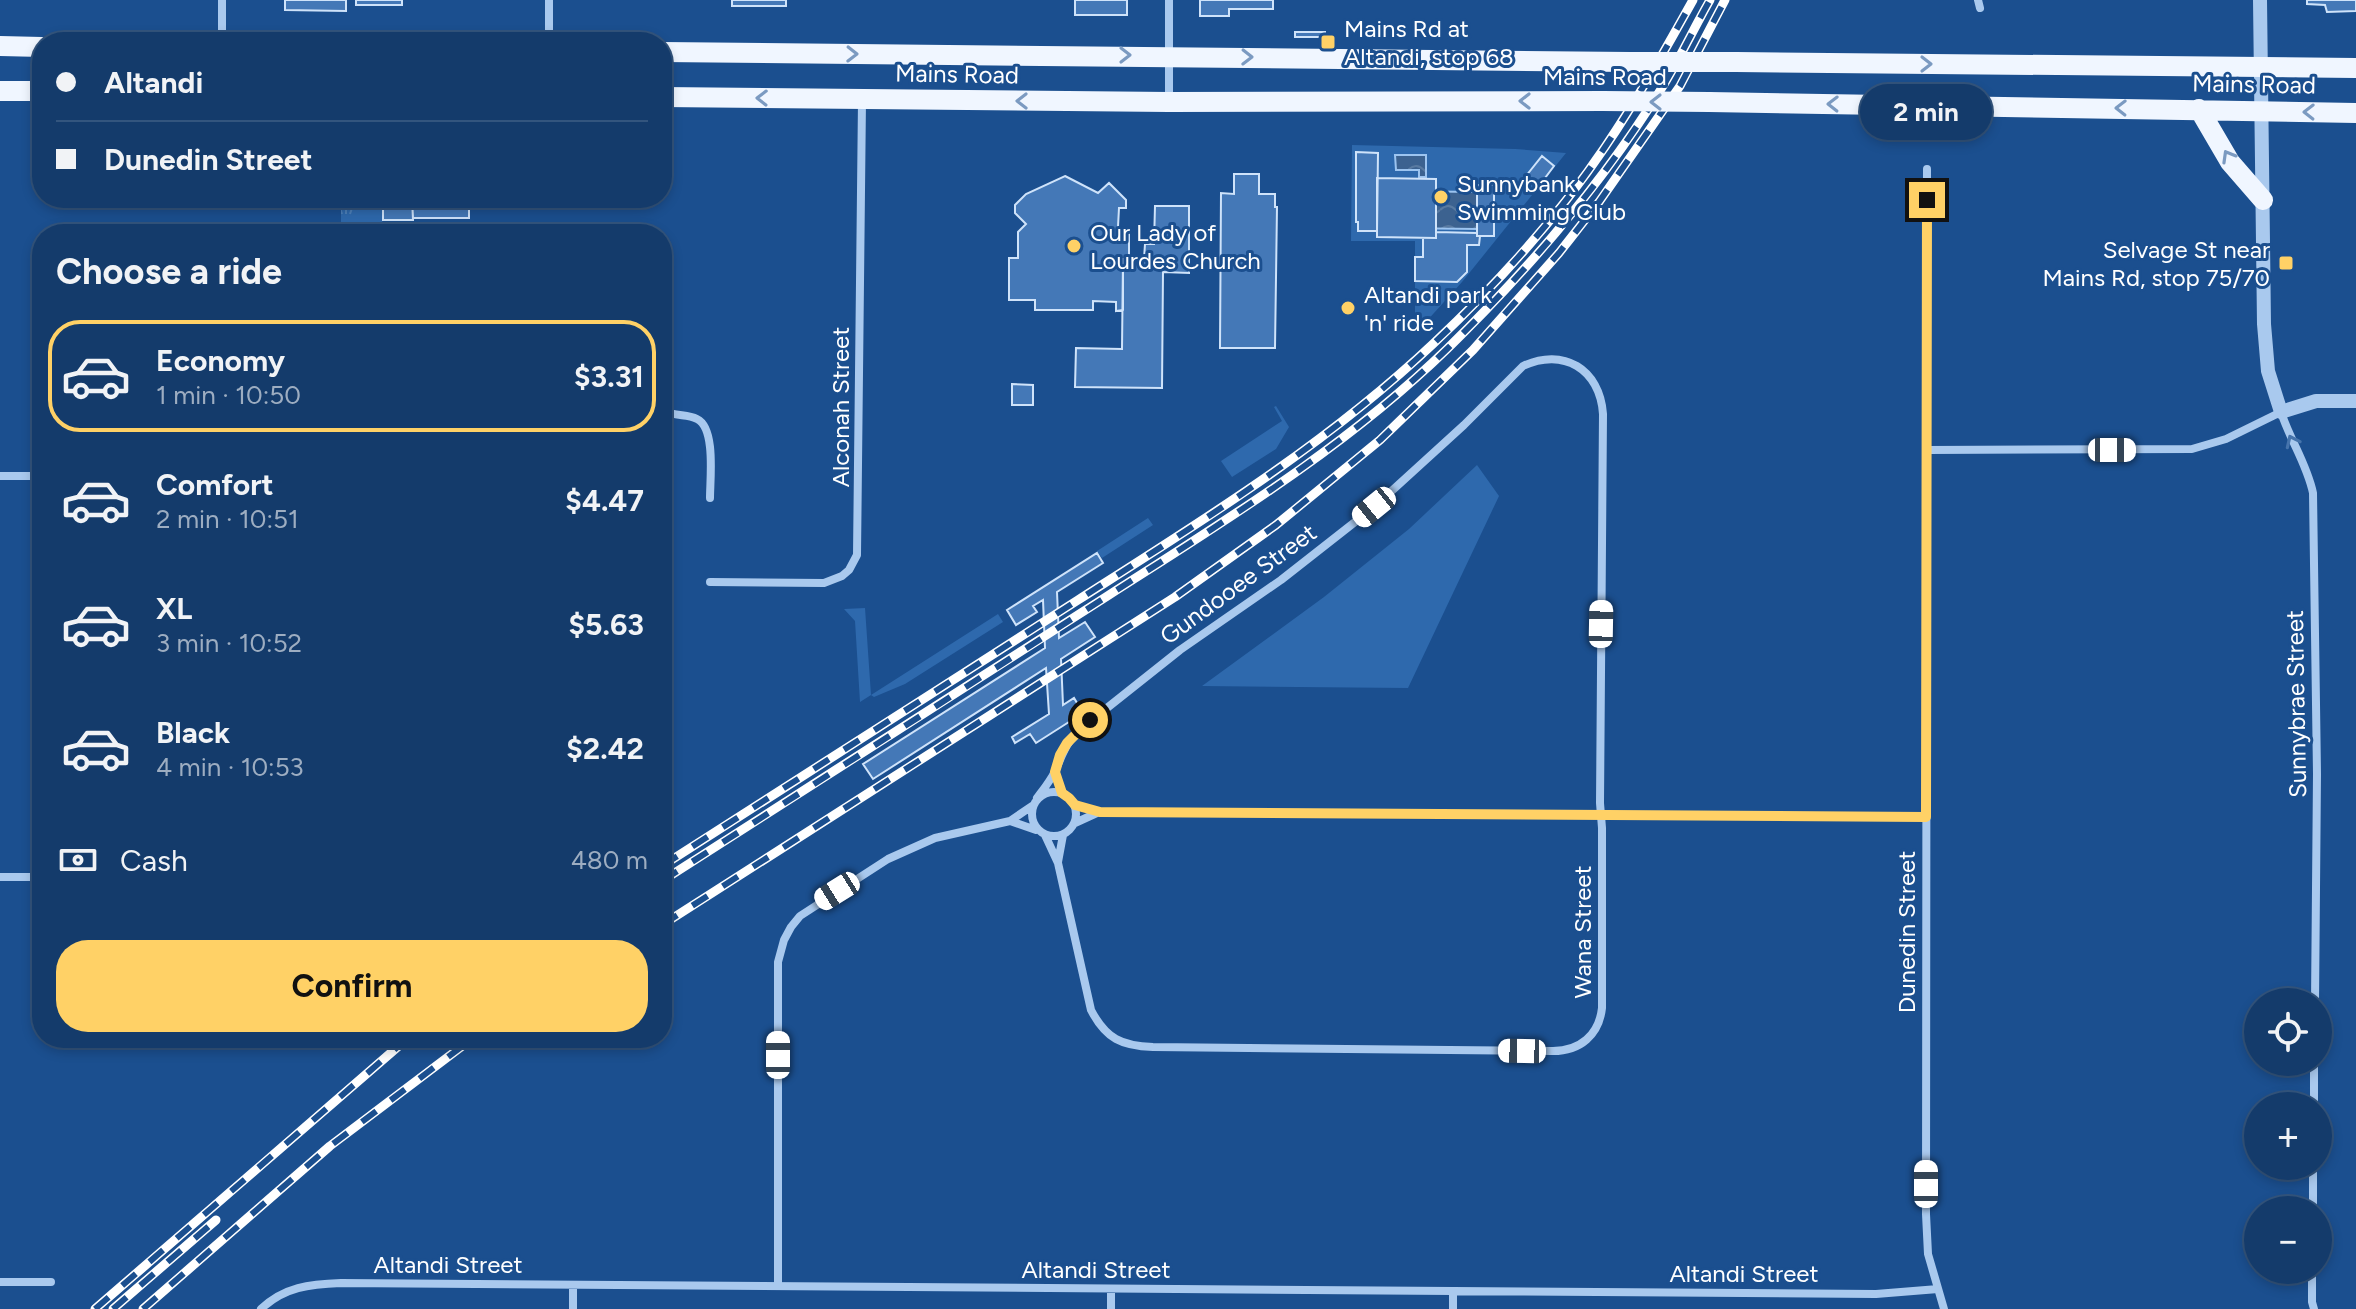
<!DOCTYPE html>
<html lang="en">
<head>
<meta charset="utf-8">
<style>
	body { margin:0; font-family:Figtree,sans-serif; background:#214673; color:#f1f3f6; height:100vh; display:flex; flex-direction:column; font-size:30px; white-space:nowrap }
	* { box-sizing:border-box; margin:0 }
	p { font-size:26px; color:#9dadc1 }
	.icon { flex:none; width:44px; height:44px; fill:none; stroke:currentColor; stroke-width:2; stroke-linecap:round; stroke-linejoin:round }
	.map { position:relative; flex:1; overflow:hidden }
	.drawer { position:absolute; left:32px; top:224px; width:640px; height:824px; display:flex; flex-direction:column; background:#143b6b; border-radius:32px; box-shadow:0 4px 12px #0003,0 0 0 2px #33557e }
	.drawer>* { flex:none }
	.hud { position:absolute; left:32px; top:32px; width:640px; height:176px; border-radius:32px; box-shadow:0 4px 12px #0003,0 0 0 2px #33557e; display:grid; align-content:center; height:176px; padding:0 24px; background:#143b6b }
	.tools { position:absolute; left:2244px; top:988px; display:grid; gap:16px }
	.tools a { display:grid; place-items:center; width:88px; height:88px; border-radius:50%; background:#143b6b; box-shadow:0 4px 12px #0003,0 0 0 2px #33557e; font-size:40px }
	.end { position:absolute; width:36px; height:36px; margin:-18px; border:10px solid #ffd166; background:#111; box-shadow:0 0 0 4px #111 }
	.from { border-radius:50% }
	.bubble { position:absolute; height:56px; border-radius:28px; background:#143b6b; box-shadow:0 4px 12px #0003,0 0 0 2px #33557e; font-size:26px; font-weight:700; line-height:56px; text-align:center }
	.car { position:absolute; width:24px; height:48px; margin:-24px -12px; border-radius:10px; box-shadow:0 0 6px 2px #0007; background:linear-gradient(#fff 24%,#345 0 40%,#fff 0 76%,#345 0 86%,#fff 0) }
	.hud b { display:flex; align-items:center; gap:28px; height:76px; font-size:30px }
	.hud b+b { border-top:2px solid #33557e }
	.hud i { width:20px; height:20px; background:#f1f3f6 }
	ul { padding:0; list-style:none }
	li { display:flex; align-items:center; gap:24px; height:112px; margin:0 16px 12px; padding:0 8px; border:4px solid transparent; border-radius:32px }
	li div { flex:1 }
	li b { display:block; font-size:30px }
	li em { font-style:normal; font-weight:700 }
	li.current { border-color:#ffd166 }
	li>.icon { width:72px; height:72px; stroke-width:1.5 }
	h2 { padding:0 24px; font-size:36px; line-height:96px }
	.pay { display:flex; align-items:center; gap:20px; height:88px; padding:0 24px; font-size:30px }
	.pay p { margin-inline-start:auto }
	.primary-button { display:flex; gap:16px; margin-top:auto; padding:16px 24px }
	.primary-button a { flex:1; height:92px; border-radius:32px; background:#ffd166; color:#111; font-size:32px; font-weight:700; line-height:92px; text-align:center }
	.map>svg:first-child { display:block }
</style>
</head>
<body>
<div class="map">
<svg width="2356" height="1309" viewBox="0 0 2356 1309">
	<defs>
		<pattern id="park-tufts" width="24" height="20" patternUnits="userSpaceOnUse" patternTransform="scale(2)"><rect width="24" height="20" fill="#2e69ad"/><path d="M3 7l-1-3M5 7V3M7 7l1-3M15 17l-1-3M17 17v-4M19 17l1-3" fill="none" stroke="#4d80b9"/></pattern>
		<pattern id="water-waves" width="16" height="10" patternUnits="userSpaceOnUse" patternTransform="scale(2)"><rect width="16" height="10" fill="#3c6290"/><path d="M0 5q4-4 8 0t8 0" fill="none" stroke="#597aa1"/></pattern>
	</defs>
	<rect width="100%" height="100%" fill="#1b4f8f"/>
	<path fill="#2e69ad" d="M1352 145 1515 149 1566 153 1462 282 1415 334V241H1351Z
		M1276 406 1289 427 1276 449 1232 477 1221 461 1282 421 1274 407Z
		M1477 465 1499 496 1408 688 1202 686 1324 597 1409 529Z
		M1148 518 1153 525 1102 558 1097 551Z
		M865 608 871 695 998 614 1003 622 905 684 874 697 871 695 860 702 855 621 844 609Z"/>
	<path fill="url(#park-tufts)" d="M341 198H383L382 234H341Z"/>
	<path fill="url(#water-waves)" stroke="#9cc4f0" stroke-width="2" d="M1395 155H1426V177H1419V170H1396Z
		M1394 191 1477 192V229L1394 228Z"/>
	<path fill="#4478b7" stroke="#cfe3fa" stroke-width="2" d="M285 0H346V11L285 10Z
		M356 0H402V5H356Z
		M732 0H786V6H732Z
		M1075 0H1127V15H1075Z
		M1200 0H1273V9H1229V16H1200Z
		M2307 0H2356V11L2327 12 2325 5 2307 4Z
		M1295 32H1325V37H1295Z
		M1356 152 1378 153 1377 231H1358V222H1356Z
		M1542 156 1554 166 1539 186 1526 176Z
		M1234 174H1259V194H1275V207H1277L1275 348H1220L1221 193 1234 194Z
		M1065 176 1098 193 1109 183 1126 200V208H1119L1118 227 1129 233V259H1123V310L1116 311V302L1093 301V310H1035V300H1009V258H1018V232L1026 224 1015 213V205L1026 194Z
		M1377 178 1436 179V238L1377 237Z
		M1477 185H1494V236H1477Z
		M383 198H412L413 220H383Z
		M412 198H469V218H413Z
		M1155 206H1189V273L1163 272 1162 388 1075 387 1076 348 1122 349 1123 259H1144L1145 244H1154Z
		M1436 232 1477 233V236H1480L1479 245H1467V272L1457 282 1415 281V257H1423V238H1436Z
		M1012 384 1033 385V405H1012Z
		M1097 553 1103 563 1057 592 1059 638 1085 622 1095 637 1061 659 1063 705 1074 698 1083 713 1036 743 1030 734 1015 743 1012 737 1049 714 1046 668 873 779 863 764 1045 648 1043 600 1033 606 1037 612 1016 625 1007 610Z"/>
	<g fill="none" stroke-linecap="round" stroke-linejoin="round">
		<path stroke="#a9c9ee" stroke-width="8" d="M549 0V42
			M1978 0 1980 8
			M222 42V0
			M1169 99V0
			M1927 169 1926 1214 1928 1254 1944 1309
			M662 408C673 418 685 413 697 419 716 428 710 479 710 498
			M1927 450 2192 449 2226 439 2281 412C2290 440 2307 464 2313 493L2317 774 2315 1002
			M0 476H42
			M710 582 824 583 842 576 849 570 857 555 862 100
			M1055 772 1062 793
			M1032 814a22 22 0 1 1 44 0a22 22 0 1 1-44 0Z
			M1037 798C1043 790 1051 780 1055 771 1063 754 1065 745 1078 731L1180 650 1281 580 1374 507 1464 425 1523 366C1563 347 1600 369 1603 414L1600 803 1602 828V1008C1599 1035 1580 1051 1553 1051L1153 1047C1122 1046 1106 1039 1091 1010L1058 863 1045 835
			M1075 805 1100 812 1926 817
			M1010 821 1036 830
			M1075 823 1099 812
			M1058 862 1063 835
			M0 877H42
			M2314 1106V1062
			M2313 1210V1166
			M2312 1270V1302L2314 1309
			M0 1282H51
			M778 1286V962L784 940 791 927 800 916 888 859 935 838 1010 821 1032 806
			M1453 1291V1309
			M261 1309C284 1287 310 1284 341 1283L1876 1294 1938 1289
			M573 1309V1285
			M1111 1309V1289"/>
		<path stroke="#a9c9ee" stroke-width="14" d="M2260 0 2264 324 2268 371 2281 412 2316 401H2356"/>
		<path stroke="#f0f6ff" stroke-width="20" d="M0 46 42 47
			M662 52 1630 62
			M1736 62 2356 68
			M0 91H42
			M662 97 1169 102 1603 101
			M1709 102 2356 113
			M2199 109 2230 162 2263 200"/>
		<defs>
			<path id="rail" d="M662 866C801 777 939 689 1078 600 1202 521 1327 444 1434 343 1496 285 1557 218 1605 147 1637 100 1665 50 1693 0
				M662 881C811 786 960 691 1109 595 1226 520 1346 447 1447 349 1528 270 1603 183 1663 86 1680 58 1694 28 1710 0
				M662 925 1175 597 1276 525 1380 440 1473 350 1559 253 1599 202 1680 86 1725 0
				M95 1309 408 1038
				M113 1309 216 1220
				M143 1309 330 1146 473 1038"/>
		</defs>
		<use href="#rail" stroke="#fff" stroke-width="9"/>
		<use href="#rail" stroke="#1b4f8f" stroke-width="6" stroke-dasharray="18" stroke-linecap="butt"/>
		<path stroke="#f0f6ff" stroke-width="20" d="M1630 62H1736
			M1603 101 1709 102"/>
	</g>
	<defs><path id="oneway-chevron" d="M-2-3.5L2.5 0L-2 3.5" fill="none" stroke-width="1.6" stroke-linecap="round" stroke-linejoin="round" transform="scale(2)"/></defs>
	<g stroke="#7b9ac1">
		<use href="#oneway-chevron" transform="translate(852 54) rotate(1)"/>
		<use href="#oneway-chevron" transform="translate(1125 55)"/>
		<use href="#oneway-chevron" transform="translate(1247 57) rotate(1)"/>
		<use href="#oneway-chevron" transform="translate(1926 64)"/>
		<use href="#oneway-chevron" transform="translate(762 98) rotate(-179)"/>
		<use href="#oneway-chevron" transform="translate(1022 101) rotate(-180)"/>
		<use href="#oneway-chevron" transform="translate(1525 101) rotate(-180)"/>
		<use href="#oneway-chevron" transform="translate(1656 102) rotate(-180)"/>
		<use href="#oneway-chevron" transform="translate(1833 104) rotate(-179)"/>
		<use href="#oneway-chevron" transform="translate(2121 108) rotate(-179)"/>
		<use href="#oneway-chevron" transform="translate(2309 112) rotate(-179)"/>
		<use href="#oneway-chevron" transform="translate(2228 156) rotate(-120)"/>
	</g>
	<use stroke="#4674ac" href="#oneway-chevron" transform="translate(2292 441) rotate(-115)"/>
	<g fill="none" stroke-linecap="round" stroke-linejoin="round">
		<path stroke="#ffd166" stroke-width="10" d="M1090 720 1067 743 1060 755 1055 772 1062 793 1069 798 1075 805 1100 812 1926 817 1927 200"/>
	</g>
	<g fill="#ffd166" stroke="#1b4f8f" stroke-width="3">
		<rect x="1320" y="34" width="16" height="16" rx="4"/>
		<circle cx="1441" cy="197" r="8"/>
		<circle cx="1074" cy="246" r="8"/>
		<rect x="2278" y="255" width="16" height="16" rx="4"/>
		<circle cx="1348" cy="308" r="8"/>
	</g>
	<g text-anchor="middle" dominant-baseline="central" stroke-width="6" stroke-linejoin="round" paint-order="stroke">
		<g font-size="24" fill="#fff" stroke="#1b4f8f" text-anchor="start">
			<text x="1344" y="28">Mains Rd at<tspan x="1344" dy="28">Altandi, stop 68</tspan></text>
			<text x="1457" y="183">Sunnybank<tspan x="1457" dy="28">Swimming Club</tspan></text>
			<text x="1090" y="232">Our Lady of<tspan x="1090" dy="28">Lourdes Church</tspan></text>
			<text x="2270" y="249" text-anchor="end">Selvage St near<tspan x="2270" dy="28">Mains Rd, stop 75/70</tspan></text>
			<text x="1364" y="294">Altandi park<tspan x="1364" dy="28">'n' ride</tspan></text>
		</g>
		<g font-size="24" fill="#fff" stroke="#1b4f8f">
			<text transform="translate(957 74) rotate(1)">Mains Road</text>
			<text x="1605" y="76">Mains Road</text>
			<text transform="translate(2254 84) rotate(1)">Mains Road</text>
			<text transform="translate(840 407) rotate(-90)">Alconah Street</text>
			<text transform="translate(1238 584) rotate(-36)">Gundooee Street</text>
			<text transform="translate(2296 704) rotate(-91)">Sunnybrae Street</text>
			<text transform="translate(1582 932) rotate(-90)">Wana Street</text>
			<text transform="translate(1906 932) rotate(-90)">Dunedin Street</text>
			<text x="448" y="1264">Altandi Street</text>
			<text x="1096" y="1269">Altandi Street</text>
			<text x="1744" y="1273">Altandi Street</text>
		</g>
	</g>
</svg>
<div class="tools">
<a><svg class="icon" aria-label="locate" viewBox="0 0 24 24"><circle cx="12" cy="12" r="6"/><path d="M12 2v4M12 18v4M2 12h4M18 12h4"/></svg></a>
<a>+</a>
<a>−</a>
</div>
<i class="end from" style="left:1090px;top:720px"></i>
<i class="end" style="left:1927px;top:200px"></i>
<div class="bubble" style="left:1860px;top:84px;width:132px">2 min</div>
<i class="car" style="left:2112px;top:450px;rotate:90deg"></i>
<i class="car" style="left:1374px;top:507px;rotate:231deg"></i>
<i class="car" style="left:1601px;top:624px;rotate:1deg"></i>
<i class="car" style="left:837px;top:891px;rotate:238deg"></i>
<i class="car" style="left:1522px;top:1051px;rotate:271deg"></i>
<i class="car" style="left:778px;top:1055px;rotate:0deg"></i>
<i class="car" style="left:1926px;top:1184px;rotate:0deg"></i>
<div class="hud">
<b><i class="from"></i>Altandi</b>
<b><i></i>Dunedin Street</b>
</div>
<section class="drawer">
<h2>Choose a ride</h2>
<ul>
<li class="current"><svg class="icon" aria-label="car" viewBox="0 0 24 24"><path d="M5 17H2v-5l4-1 3-4h7l3 4 3 1v5h-3M9 17h6M6 11h13"/><circle cx="7" cy="17" r="2"/><circle cx="17" cy="17" r="2"/></svg><div><b>Economy</b><p>1 min · 10:50</p></div><em>$3.31</em></li>
<li><svg class="icon" aria-label="car" viewBox="0 0 24 24"><path d="M5 17H2v-5l4-1 3-4h7l3 4 3 1v5h-3M9 17h6M6 11h13"/><circle cx="7" cy="17" r="2"/><circle cx="17" cy="17" r="2"/></svg><div><b>Comfort</b><p>2 min · 10:51</p></div><em>$4.47</em></li>
<li><svg class="icon" aria-label="car" viewBox="0 0 24 24"><path d="M5 17H2v-5l4-1 3-4h7l3 4 3 1v5h-3M9 17h6M6 11h13"/><circle cx="7" cy="17" r="2"/><circle cx="17" cy="17" r="2"/></svg><div><b>XL</b><p>3 min · 10:52</p></div><em>$5.63</em></li>
<li><svg class="icon" aria-label="car" viewBox="0 0 24 24"><path d="M5 17H2v-5l4-1 3-4h7l3 4 3 1v5h-3M9 17h6M6 11h13"/><circle cx="7" cy="17" r="2"/><circle cx="17" cy="17" r="2"/></svg><div><b>Black</b><p>4 min · 10:53</p></div><em>$2.42</em></li>
</ul>
<div class="pay"><svg class="icon" aria-label="cash" viewBox="0 0 24 24"><path d="M3 7h18v10H3z"/><circle cx="12" cy="12" r="2"/></svg>Cash<p>480 m</p></div>
<div class="primary-button"><a>Confirm</a></div>
</section>
</div>
</body>
</html>
